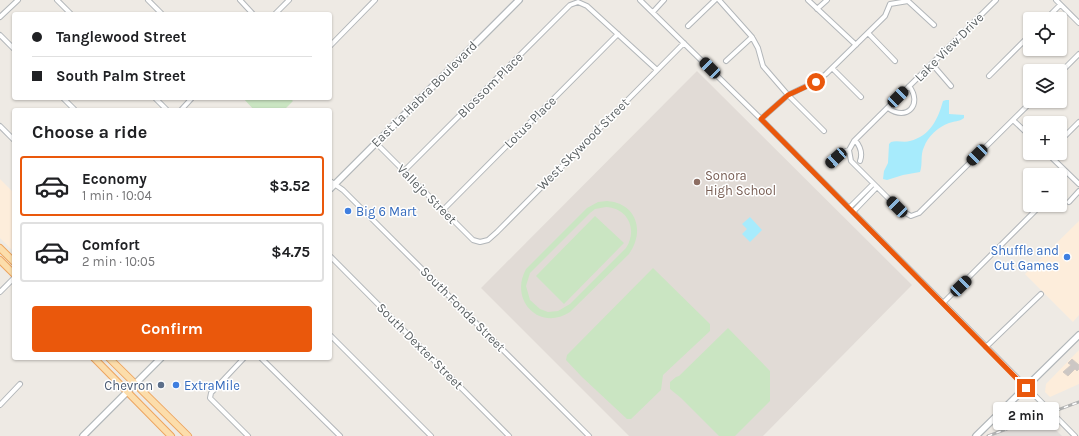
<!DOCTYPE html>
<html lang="en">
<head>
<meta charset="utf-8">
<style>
	body { margin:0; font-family:Karla,sans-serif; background:#f2f2f2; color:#202124; height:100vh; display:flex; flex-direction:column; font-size:15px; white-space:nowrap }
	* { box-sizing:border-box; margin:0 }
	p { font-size:13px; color:#757577 }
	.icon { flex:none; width:22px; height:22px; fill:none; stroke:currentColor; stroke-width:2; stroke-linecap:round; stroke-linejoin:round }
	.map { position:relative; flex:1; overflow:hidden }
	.side { position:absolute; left:12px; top:108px; width:320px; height:252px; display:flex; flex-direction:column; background:#fff; border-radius:4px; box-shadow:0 1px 3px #0004 }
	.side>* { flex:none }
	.top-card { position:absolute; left:12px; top:12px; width:320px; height:88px; border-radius:4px; box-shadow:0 1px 3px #0004; display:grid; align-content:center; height:88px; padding:0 20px; background:#fff }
	.fabs { position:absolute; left:1023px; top:12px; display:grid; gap:8px }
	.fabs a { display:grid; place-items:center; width:44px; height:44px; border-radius:4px; background:#fff; box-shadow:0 1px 3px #0004; font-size:20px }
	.end { position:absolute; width:18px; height:18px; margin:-9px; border:5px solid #ea580c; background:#fff; box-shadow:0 0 0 2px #fff }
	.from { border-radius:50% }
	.bubble { position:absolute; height:28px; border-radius:4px; background:#fff; box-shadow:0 1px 3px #0004; font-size:13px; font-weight:700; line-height:28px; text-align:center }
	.car { position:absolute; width:12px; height:24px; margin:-12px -6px; border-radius:5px; box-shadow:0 0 3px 1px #0007; background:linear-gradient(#222 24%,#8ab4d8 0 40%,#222 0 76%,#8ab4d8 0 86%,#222 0) }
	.top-card b { display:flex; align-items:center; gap:14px; height:38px; font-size:15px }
	.top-card b+b { border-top:1px solid #e0e0e0 }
	.top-card i { width:10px; height:10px; background:#202124 }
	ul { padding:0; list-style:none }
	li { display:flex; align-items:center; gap:12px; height:60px; margin:0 8px 6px; padding:0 12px; border:2px solid #e0e0e0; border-radius:4px }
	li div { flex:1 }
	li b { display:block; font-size:15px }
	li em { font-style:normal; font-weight:700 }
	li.current { border-color:#ea580c }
	li>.icon { width:36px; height:36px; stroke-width:1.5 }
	h2 { padding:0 20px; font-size:18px; line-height:48px }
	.primary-button { display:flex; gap:8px; margin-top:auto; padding:8px 20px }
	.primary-button a { flex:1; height:46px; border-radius:4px; background:#ea580c; color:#fff; font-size:16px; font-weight:700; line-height:46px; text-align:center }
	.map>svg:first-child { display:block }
</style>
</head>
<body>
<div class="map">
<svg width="1079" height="436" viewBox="0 0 1079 436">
	<rect width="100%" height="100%" fill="#eeeae4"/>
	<path fill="#fdeddb" d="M0 179 14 193V252L0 238Z
		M1079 221V315L1073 322 1025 274Z
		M1079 350V384L1050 397 1045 392 1046 384Z"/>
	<path fill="#e0dcd9" d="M1027 404 1031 405 1062 436H992L1022 406Z"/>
	<path fill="#e1dbd6" d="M697 71 912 285 763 436H629L481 288Z"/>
	<path fill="#cae5c2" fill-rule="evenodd" d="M243 98H290L293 101 284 110H254Z
		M607 201C637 203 645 232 629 254L570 312C539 332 509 300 526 269L587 208 598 202ZM606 207C628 208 638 230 626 248L570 304 558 311 548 312 540 309 530 300 526 286 530 273 590 213 595 209Z
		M595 216 624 243 564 304 536 276Z
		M653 268 710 324V331L663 375 661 390 631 419H627L582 377 566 360 567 355Z
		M728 328 770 371V401L735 436H719L681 398 670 389V382L676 377 679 376Z"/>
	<path fill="#a7ebfc" d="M946 100H949V114L964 115V118C959 122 954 121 949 123 938 127 928 136 924 147 920 155 923 164 920 172L903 175 887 180 883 179 884 171 888 163 889 144 891 142C897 140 904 143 910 141 930 136 938 119 943 101Z
		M750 217 762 230 750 242 742 234 747 229 742 224Z"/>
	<path fill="#ccc7c4" stroke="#d3cac3" d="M1072 359 1079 365V369L1077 371 1075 369 1068 376 1063 372 1071 365 1068 363Z"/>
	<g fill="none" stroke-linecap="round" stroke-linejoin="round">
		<defs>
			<path id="street" d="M57 0 71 14
				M148 0 162 14
				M240 0 253 14
				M640 0 761 119 1075 436
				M719 0 752 37 758 48 763 66 788 95 824 131
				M808 0 856 45
				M996 0 854 141 849 150 851 161 900 210 911 216 919 213 1032 101
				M1056 0 1079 23
				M890 4 908 1 934 25
				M817 9 827 0
				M653 12 664 0
				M275 14 289 0
				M0 17 18 0
				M1046 19 1060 5
				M688 26 715 0
				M868 33 895 61
				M0 35 14 49
				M330 46 375 0
				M726 61 752 37
				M932 64 951 86
				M832 68 861 97
				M1060 73 1079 54
				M989 76 1030 35
				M63 98 75 110
				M155 98 167 110
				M888 108C907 122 923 104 909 86
				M181 110 192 98
				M761 119 788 95 815 82 826 74 885 16 890 4
				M1013 120 1030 136
				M0 126 14 140
				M855 140C860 146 863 153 860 161
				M1060 141 1079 122
				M376 143 473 240 480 242 488 240 497 232 684 43
				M1047 153 1079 184
				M829 164 843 152 849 150
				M404 171 570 5 578 2 587 6 657 70
				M330 181 343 190 589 436
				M1069 202 1079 191
				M849 208 873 184
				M443 210 618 34
				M853 212 877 187
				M330 256 509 436
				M0 292 14 278
				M943 303 1041 205
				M330 335 431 436
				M986 347 1041 294
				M244 358 211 393 210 398 248 436
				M261 358 340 436
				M0 405 20 384"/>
			<path id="secondary" d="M330 189 519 0
				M83 436 161 358
				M976 436 1079 335"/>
			<path id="primary" d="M0 248 14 262
				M0 260 14 274
				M94 358 171 436
				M109 358 188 436"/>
		</defs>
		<use href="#street" stroke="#b2b6b9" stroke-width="6"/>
		<use href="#secondary" stroke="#b1b6b9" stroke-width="8"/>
		<use href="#primary" stroke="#eda45f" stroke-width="8"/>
		<use href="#street" stroke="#fff" stroke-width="4"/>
		<use href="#secondary" stroke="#fff" stroke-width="5.5"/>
		<use href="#primary" stroke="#fcddab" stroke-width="6"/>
		<defs>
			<path id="rail" d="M988 436 1079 402"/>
		</defs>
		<use href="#rail" stroke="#b1b2b2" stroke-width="3"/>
		<use href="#rail" stroke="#fff" stroke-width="1.5" stroke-dasharray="4.5" stroke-linecap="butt"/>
	</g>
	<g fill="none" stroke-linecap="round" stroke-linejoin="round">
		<path stroke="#ea580c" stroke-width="5" d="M816 82 788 95 761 119 1026 388"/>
	</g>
	<circle fill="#8d6e63" stroke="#fff" stroke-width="1.5" cx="697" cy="182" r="4"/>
	<g fill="#3f7fe0" stroke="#fff" stroke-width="1.5">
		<circle cx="348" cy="211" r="4"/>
		<circle cx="1067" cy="257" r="4"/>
		<circle cx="176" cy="385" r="4"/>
	</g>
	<circle fill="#5c6f8a" stroke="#fff" stroke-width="1.5" cx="161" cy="385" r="4"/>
	<g text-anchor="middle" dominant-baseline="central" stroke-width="3" stroke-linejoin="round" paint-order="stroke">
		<g font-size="13" fill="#5c6264" stroke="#fff">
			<text transform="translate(949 47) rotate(-45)">Lake View Drive</text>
			<text transform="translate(490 85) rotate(-45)">Blossom Place</text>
			<text transform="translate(424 94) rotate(-45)">East La Habra Boulevard</text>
			<text transform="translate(530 122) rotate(-45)">Lotus Place</text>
			<text transform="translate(583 144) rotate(-45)">West Skywood Street</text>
			<text transform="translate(427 194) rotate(45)">Vallejo Street</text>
			<text transform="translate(463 309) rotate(45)">South Fonda Street</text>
			<text transform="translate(420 346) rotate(45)">South Dexter Street</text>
		</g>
		<g font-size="13" fill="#785e54" stroke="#fff" text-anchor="start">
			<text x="705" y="175">Sonora<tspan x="705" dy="15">High School</tspan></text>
		</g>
		<g font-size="13" fill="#366cbe" stroke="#fff" text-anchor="start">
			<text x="356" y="211">Big 6 Mart</text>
			<text x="1059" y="250" text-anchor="end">Shuffle and<tspan x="1059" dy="15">Cut Games</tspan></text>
			<text x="184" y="385">ExtraMile</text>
		</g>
		<g font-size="13" fill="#4e5e75" stroke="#fff" text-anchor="end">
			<text x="153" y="385">Chevron</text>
		</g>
	</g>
</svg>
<div class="fabs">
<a><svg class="icon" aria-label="locate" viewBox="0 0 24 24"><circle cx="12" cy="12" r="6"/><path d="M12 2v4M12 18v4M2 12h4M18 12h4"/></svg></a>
<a><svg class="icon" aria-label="layers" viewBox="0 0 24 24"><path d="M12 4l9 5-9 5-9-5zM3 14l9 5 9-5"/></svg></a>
<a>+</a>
<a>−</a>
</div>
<i class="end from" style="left:816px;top:82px"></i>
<i class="end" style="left:1026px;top:388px"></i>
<div class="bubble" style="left:993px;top:402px;width:66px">2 min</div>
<i class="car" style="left:710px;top:68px;rotate:315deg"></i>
<i class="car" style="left:898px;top:97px;rotate:45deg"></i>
<i class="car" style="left:977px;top:155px;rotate:225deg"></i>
<i class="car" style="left:836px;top:158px;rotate:228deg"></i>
<i class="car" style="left:897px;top:207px;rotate:315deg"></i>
<i class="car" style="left:961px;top:286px;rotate:46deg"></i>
<div class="top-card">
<b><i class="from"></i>Tanglewood Street</b>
<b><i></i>South Palm Street</b>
</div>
<section class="side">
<h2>Choose a ride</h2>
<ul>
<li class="current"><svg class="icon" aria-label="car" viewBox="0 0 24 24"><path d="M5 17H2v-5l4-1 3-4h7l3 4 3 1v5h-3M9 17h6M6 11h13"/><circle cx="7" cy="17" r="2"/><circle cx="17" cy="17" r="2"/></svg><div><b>Economy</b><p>1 min · 10:04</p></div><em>$3.52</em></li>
<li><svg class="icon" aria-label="car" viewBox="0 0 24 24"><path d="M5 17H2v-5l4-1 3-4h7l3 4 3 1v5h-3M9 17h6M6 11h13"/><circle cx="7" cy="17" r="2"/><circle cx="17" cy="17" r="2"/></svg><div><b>Comfort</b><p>2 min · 10:05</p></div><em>$4.75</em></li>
</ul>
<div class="primary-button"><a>Confirm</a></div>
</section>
</div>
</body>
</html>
